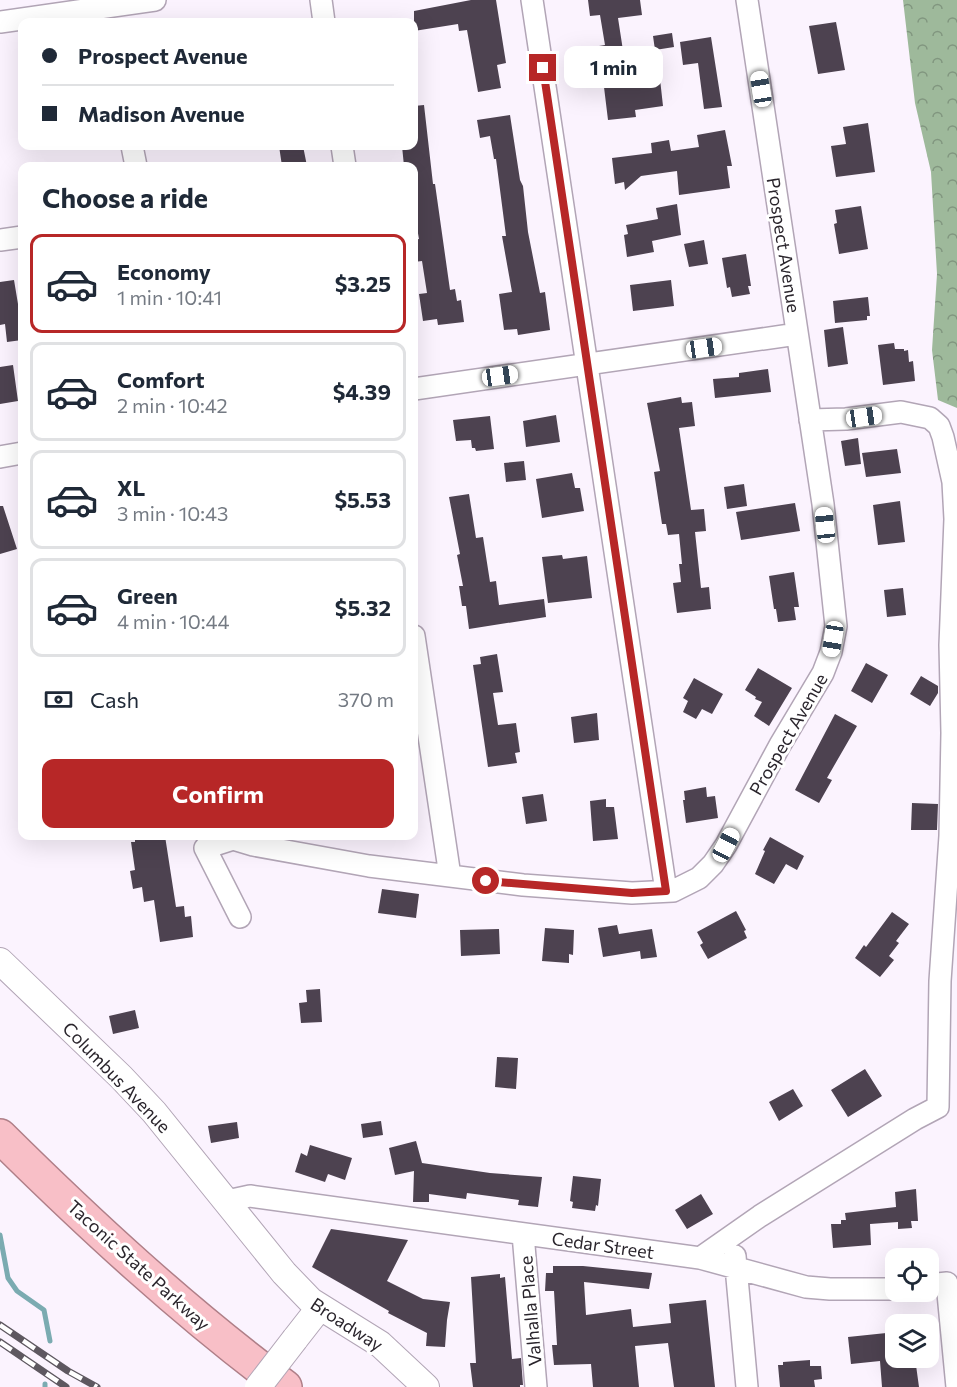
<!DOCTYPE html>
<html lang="en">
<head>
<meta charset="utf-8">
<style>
	body { margin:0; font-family:Commissioner,sans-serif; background:#f2f2f3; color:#1f2937; height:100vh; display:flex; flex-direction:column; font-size:22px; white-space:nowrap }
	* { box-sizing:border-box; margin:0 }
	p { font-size:20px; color:#747a83 }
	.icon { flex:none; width:33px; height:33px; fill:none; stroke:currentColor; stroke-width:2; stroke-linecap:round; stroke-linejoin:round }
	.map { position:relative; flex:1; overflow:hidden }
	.side { position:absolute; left:18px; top:162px; width:400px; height:678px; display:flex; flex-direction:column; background:#fff; border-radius:12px; box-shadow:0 6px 24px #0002 }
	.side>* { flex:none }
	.banner { position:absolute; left:18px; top:18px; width:400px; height:132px; border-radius:12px; box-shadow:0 6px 24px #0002; display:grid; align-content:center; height:132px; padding:0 24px; background:#fff }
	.tools { position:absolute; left:885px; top:1248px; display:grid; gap:12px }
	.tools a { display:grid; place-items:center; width:54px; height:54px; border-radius:12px; background:#fff; box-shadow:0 6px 24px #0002; font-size:30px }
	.end { position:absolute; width:27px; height:27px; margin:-14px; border:8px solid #b72727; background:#fff; box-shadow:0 0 0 3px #fff }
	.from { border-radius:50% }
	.bubble { position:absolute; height:42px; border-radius:12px; background:#fff; box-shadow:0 6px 24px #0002; font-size:20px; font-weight:700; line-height:42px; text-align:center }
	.car { position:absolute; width:18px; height:36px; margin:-18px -9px; border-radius:8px; box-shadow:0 0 4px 2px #0007; background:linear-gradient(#fff 24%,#345 0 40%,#fff 0 76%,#345 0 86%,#fff 0) }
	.banner b { display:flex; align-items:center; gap:21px; height:57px; font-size:22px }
	.banner b+b { border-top:2px solid #e0e1e3 }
	.banner i { width:15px; height:15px; background:#1f2937 }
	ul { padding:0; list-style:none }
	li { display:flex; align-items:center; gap:18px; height:99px; margin:0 12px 9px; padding:0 12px; border:3px solid #e0e1e3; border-radius:12px }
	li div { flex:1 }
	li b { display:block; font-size:22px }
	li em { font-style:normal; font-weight:700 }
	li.on { border-color:#b72727 }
	li>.icon { width:54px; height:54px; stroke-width:1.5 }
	h2 { padding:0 24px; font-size:27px; line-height:72px }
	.pay { display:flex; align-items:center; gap:15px; height:66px; padding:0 24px; font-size:22px }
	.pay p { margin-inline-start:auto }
	.primary-button { display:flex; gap:12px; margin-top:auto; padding:12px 24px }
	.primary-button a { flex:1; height:69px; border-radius:12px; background:#b72727; color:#fff; font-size:24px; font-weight:700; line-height:69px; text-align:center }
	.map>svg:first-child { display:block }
</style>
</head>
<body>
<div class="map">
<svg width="957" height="1387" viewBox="0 0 957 1387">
	<defs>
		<pattern id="forest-crowns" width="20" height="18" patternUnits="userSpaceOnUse" patternTransform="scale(1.5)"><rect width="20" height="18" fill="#9eb99b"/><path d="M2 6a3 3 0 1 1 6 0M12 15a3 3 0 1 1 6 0" fill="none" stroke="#81967f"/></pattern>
	</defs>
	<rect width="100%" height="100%" fill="#fbf3fe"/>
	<path fill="url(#forest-crowns)" d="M903 0H957V408L938 400 932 350 937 274 931 172 915 103Z"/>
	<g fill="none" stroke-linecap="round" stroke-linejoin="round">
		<path stroke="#7babb1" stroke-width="5" d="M0 1235 8 1278 17 1291 44 1310 50 1341
			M45 1387V1384"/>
	</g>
	<path fill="#4d4250" d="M471 0H496L506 63 497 65 501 88 478 92 467 30 459 31 458 24 414 31V11Z
		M588 0H640L642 15 618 18 628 83 660 79 663 106 635 110 636 117 608 120 599 46 605 45 600 15 590 16Z
		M836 22 845 70 818 74 809 26Z
		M672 33 674 47 655 50 653 36Z
		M711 37 722 107 704 109 698 63 683 65 680 42Z
		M424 105 433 184H435L450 290 455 289 457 301 461 300 464 322 438 325 437 319 423 321 419 294 427 293 422 261 414 262V240L419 239 414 211V166H404L402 146H414V106Z
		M510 115 520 180 523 186 528 232 540 293 545 292 550 330 518 335 517 329 504 330 499 294 512 292 502 236H506L496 159H494L490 136 480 138 477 120Z
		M868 123 875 172 836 177 831 146 846 144 843 127Z
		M725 130 732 166H727L730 188 679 195 677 171 641 176 625 190 624 182 615 184 612 158 652 153 651 143 669 140 671 151 699 147 697 135Z
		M279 146H303L307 166H282Z
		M677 204 681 235 652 241 654 252 627 257 624 235 628 234 626 225 658 219 656 208Z
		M861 206 868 249 839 254 834 224 837 223 835 210Z
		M704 240 708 264 689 267 684 244Z
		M746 254 751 286H748L750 294 732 297 730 287 727 288 722 258Z
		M14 280 22 328V340L7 342 5 324 0 325V282Z
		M671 280 674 306 633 311 630 285Z
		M868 297 870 316H867V320L835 323 833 301Z
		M843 327 848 364 828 367 824 330Z
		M894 343 895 349H904V351L908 350 909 362 913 361 915 381 883 385 878 345Z
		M13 365 18 401 0 404V367Z
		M768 369 771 392 715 398 713 379 739 377V373Z
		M681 397 682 403 692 402 695 426 679 428 691 510 704 509 706 531 695 532 701 588 709 587 711 609 677 613 673 583 681 582 679 564H682L679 534 668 535 666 524H662L654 472 660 471 647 403Z
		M556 415 560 442 526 447 523 421Z
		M490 416 494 449 476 451 475 448H472L471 440 456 441 453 420Z
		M858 438 861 464 845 466 841 441Z
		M897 449 901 473 866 477 862 453Z
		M524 461 526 480 506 482 504 463Z
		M572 473 575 488H580L584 511 542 518 536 479Z
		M744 484 747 506 727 509 724 487Z
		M469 494 476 538 483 537 490 582 496 581 499 605 544 599 546 617 469 629 466 606H462L459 586H463L457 555 460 554 449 497Z
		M900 501 905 542 878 545 873 505Z
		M795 503 800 531 741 540 736 512Z
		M0 506H3L17 549 0 554Z
		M562 555 563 559 587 556 592 598 548 603 542 557Z
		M794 572 799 607H794L796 620 778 622 776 609H774L769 576Z
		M903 588 906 615 887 617 884 590Z
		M497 654 503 692 493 693 498 725 516 723 520 752 515 753 517 763 488 767 473 665 481 664 480 657Z
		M866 663 888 675 872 703 851 691Z
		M758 668 792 688 769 726 754 716 762 702 755 699 756 697 745 690Z
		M921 676 938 686V693L930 706 910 694Z
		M694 678 723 694 712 714 702 709 696 719 683 712 688 701 683 698Z
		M597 713 599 740 574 743 571 717Z
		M835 714 857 726 827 778 832 780 819 803 795 790Z
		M706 787 707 797 715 796 718 818 686 823 683 800H685L684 791Z
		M543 794 547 821 526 824 522 797Z
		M606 799V807H614L618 839 593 841 590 801Z
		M912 803 938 804 937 830H911Z
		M135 836H165L176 907 184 906 185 917 191 916 193 937 160 942 154 900 144 902 142 887 133 889 130 871 135 870 131 842H135Z
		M770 837 804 856 797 870 786 864 774 884 755 874 765 851 763 850Z
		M382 889 419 894 416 918 378 913Z
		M736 911 746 930 744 931 747 938 708 959 700 945 703 943 697 932Z
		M892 912 909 924 896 941 899 943 889 956 894 960 880 977 855 958 864 945 866 947Z
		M617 925 619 934 652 929 657 957 641 959 640 951 603 957 598 928Z
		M545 928 574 930 573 955 569 954V963L542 961Z
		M499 929 500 954 461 956 460 930Z
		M320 989 322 1022 301 1023 299 1003 307 1002 306 990Z
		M135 1010 139 1028 113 1034 109 1016Z
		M497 1057 518 1058 516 1089 495 1087Z
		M865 1069 882 1096 848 1117 831 1090Z
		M793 1089 803 1106 779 1121 769 1102Z
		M381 1121 383 1135 363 1138 361 1124Z
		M237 1122 239 1138 211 1143 208 1126Z
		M416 1141 422 1163 490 1173 542 1177 538 1207 518 1205 519 1200 467 1193 466 1199 429 1194V1202H413L414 1171 395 1175 389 1148Z
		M310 1145 352 1158 345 1180 328 1174 325 1182 295 1172 301 1153 307 1156Z
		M573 1176 601 1179 598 1206 596 1205 595 1211 572 1208 573 1202 570 1201Z
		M916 1189 918 1221H911L912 1228 898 1229V1222L870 1224 871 1245 833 1248 831 1224H841V1220H846L845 1213 896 1207 895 1192Z
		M701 1194 713 1214 687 1229 675 1210Z
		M331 1229 408 1240 387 1281 423 1299 450 1302 447 1320 445 1347 426 1346 427 1333 388 1313 389 1311 312 1267Z
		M553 1266H583L652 1273 649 1289 584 1282 586 1315 631 1309 633 1327 671 1323 669 1304 706 1300 715 1387H674L668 1343 635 1346 639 1387H593L591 1364 554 1365 552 1345H557L554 1291H545L546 1273H553Z
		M500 1274V1278L505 1277 512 1359 521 1358 523 1385H520V1387H473L470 1363H476L471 1277Z
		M896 1332V1358H915L919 1387H882L880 1361 851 1364 848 1337Z
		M810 1360V1366H821L822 1379 814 1380 815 1387H780L778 1365H783V1362Z"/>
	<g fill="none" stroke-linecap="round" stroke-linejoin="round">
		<defs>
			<path id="minor" d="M321 0 324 22
				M532 0 666 891
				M0 22 155 0
				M132 146 136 166
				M342 146 345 166
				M0 240 22 237
				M414 389 797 334
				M0 457 22 453
				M414 636 450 876
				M233 839 253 845 369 866 523 885 632 893 673 891 699 878 713 864 726 845 780 745 823 673 831 652 836 626 823 504 747 0
				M233 839 205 848 240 917
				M227 1201 250 1196 700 1258 806 1287 830 1289H896
				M523 1234 536 1387
				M735 1256 747 1387
				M700 1258 760 1216 915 1119 938 1107 940 981 950 836 952 733 950 645 955 519 953 482 943 437 939 426 930 418 901 412 846 419 810 420
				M928 1285 947 1283 957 1387"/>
			<path id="tertiary" d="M0 961 121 1077 154 1112 284 1273 311 1301 380 1344 426 1387
				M295 1339 320 1307"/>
			<path id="trunk" d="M0 1136C90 1225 183 1311 285 1387"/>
		</defs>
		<use href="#minor" stroke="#b2a5b6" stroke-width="24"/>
		<use href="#tertiary" stroke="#b2a5b6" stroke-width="28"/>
		<use href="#trunk" stroke="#af7f88" stroke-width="36"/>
		<use href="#minor" stroke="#fff" stroke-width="21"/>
		<use href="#tertiary" stroke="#fff" stroke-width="26"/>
		<use href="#trunk" stroke="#f8bfc7" stroke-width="33"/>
		<defs>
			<path id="rail" d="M0 1325 68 1371 97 1387
				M0 1342 66 1387"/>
		</defs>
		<use href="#rail" stroke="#5e5860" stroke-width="7"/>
		<use href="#rail" stroke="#fff" stroke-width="4.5" stroke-dasharray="14" stroke-linecap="butt"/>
		<defs>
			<path id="tertiary-bridge" d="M258 1387 295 1339"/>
		</defs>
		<use href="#tertiary-bridge" stroke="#b2a5b6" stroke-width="28" stroke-linecap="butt"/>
		<use href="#tertiary-bridge" stroke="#fff" stroke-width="26"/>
	</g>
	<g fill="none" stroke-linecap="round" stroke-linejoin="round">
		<path stroke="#b72727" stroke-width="8" d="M486 881 632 893 666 891 543 68"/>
	</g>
	<g text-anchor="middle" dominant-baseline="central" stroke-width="6" stroke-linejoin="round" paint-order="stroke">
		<g font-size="18" fill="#2a252c" stroke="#fff">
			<text transform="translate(784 245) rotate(81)">Prospect Avenue</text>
			<text transform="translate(788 734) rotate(-60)">Prospect Avenue</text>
			<text transform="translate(117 1077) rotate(46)">Columbus Avenue</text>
			<text transform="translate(603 1245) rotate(8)">Cedar Street</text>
			<text transform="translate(139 1265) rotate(42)">Taconic State Parkway</text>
			<text transform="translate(530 1311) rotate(-95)">Valhalla Place</text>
			<text transform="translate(347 1324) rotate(33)">Broadway</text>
		</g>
	</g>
</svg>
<div class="tools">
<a><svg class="icon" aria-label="locate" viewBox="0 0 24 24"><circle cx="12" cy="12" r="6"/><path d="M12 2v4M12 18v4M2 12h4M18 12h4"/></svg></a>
<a><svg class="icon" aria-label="layers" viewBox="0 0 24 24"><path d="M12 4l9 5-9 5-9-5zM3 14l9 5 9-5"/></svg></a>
</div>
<i class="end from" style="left:486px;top:881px"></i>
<i class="end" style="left:543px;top:68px"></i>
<div class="bubble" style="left:564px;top:46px;width:99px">1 min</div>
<i class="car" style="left:761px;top:89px;rotate:351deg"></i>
<i class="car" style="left:704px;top:348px;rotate:82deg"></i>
<i class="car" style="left:500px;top:376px;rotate:82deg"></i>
<i class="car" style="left:864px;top:417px;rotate:82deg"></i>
<i class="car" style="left:825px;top:525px;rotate:354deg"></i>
<i class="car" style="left:833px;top:639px;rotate:189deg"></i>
<i class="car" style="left:726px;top:845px;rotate:28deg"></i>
<div class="banner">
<b><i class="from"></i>Prospect Avenue</b>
<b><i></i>Madison Avenue</b>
</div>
<section class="side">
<h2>Choose a ride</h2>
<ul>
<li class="on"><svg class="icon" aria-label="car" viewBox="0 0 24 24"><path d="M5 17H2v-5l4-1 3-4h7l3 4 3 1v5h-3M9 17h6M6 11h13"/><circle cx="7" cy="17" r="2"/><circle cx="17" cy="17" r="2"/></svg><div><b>Economy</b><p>1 min · 10:41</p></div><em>$3.25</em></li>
<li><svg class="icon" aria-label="car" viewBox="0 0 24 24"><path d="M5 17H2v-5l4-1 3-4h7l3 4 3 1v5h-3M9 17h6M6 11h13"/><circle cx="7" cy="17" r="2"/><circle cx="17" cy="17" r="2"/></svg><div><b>Comfort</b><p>2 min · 10:42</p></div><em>$4.39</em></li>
<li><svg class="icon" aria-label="car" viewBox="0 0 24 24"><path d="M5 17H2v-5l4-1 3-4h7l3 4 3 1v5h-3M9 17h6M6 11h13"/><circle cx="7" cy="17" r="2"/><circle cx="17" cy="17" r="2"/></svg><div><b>XL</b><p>3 min · 10:43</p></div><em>$5.53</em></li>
<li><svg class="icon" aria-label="car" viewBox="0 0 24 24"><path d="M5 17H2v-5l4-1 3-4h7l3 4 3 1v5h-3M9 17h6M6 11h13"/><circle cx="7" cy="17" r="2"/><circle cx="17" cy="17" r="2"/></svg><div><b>Green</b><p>4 min · 10:44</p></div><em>$5.32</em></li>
</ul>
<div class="pay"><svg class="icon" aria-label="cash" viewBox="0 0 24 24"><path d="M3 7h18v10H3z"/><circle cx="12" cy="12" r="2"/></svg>Cash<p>370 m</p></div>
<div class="primary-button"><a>Confirm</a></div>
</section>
</div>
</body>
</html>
